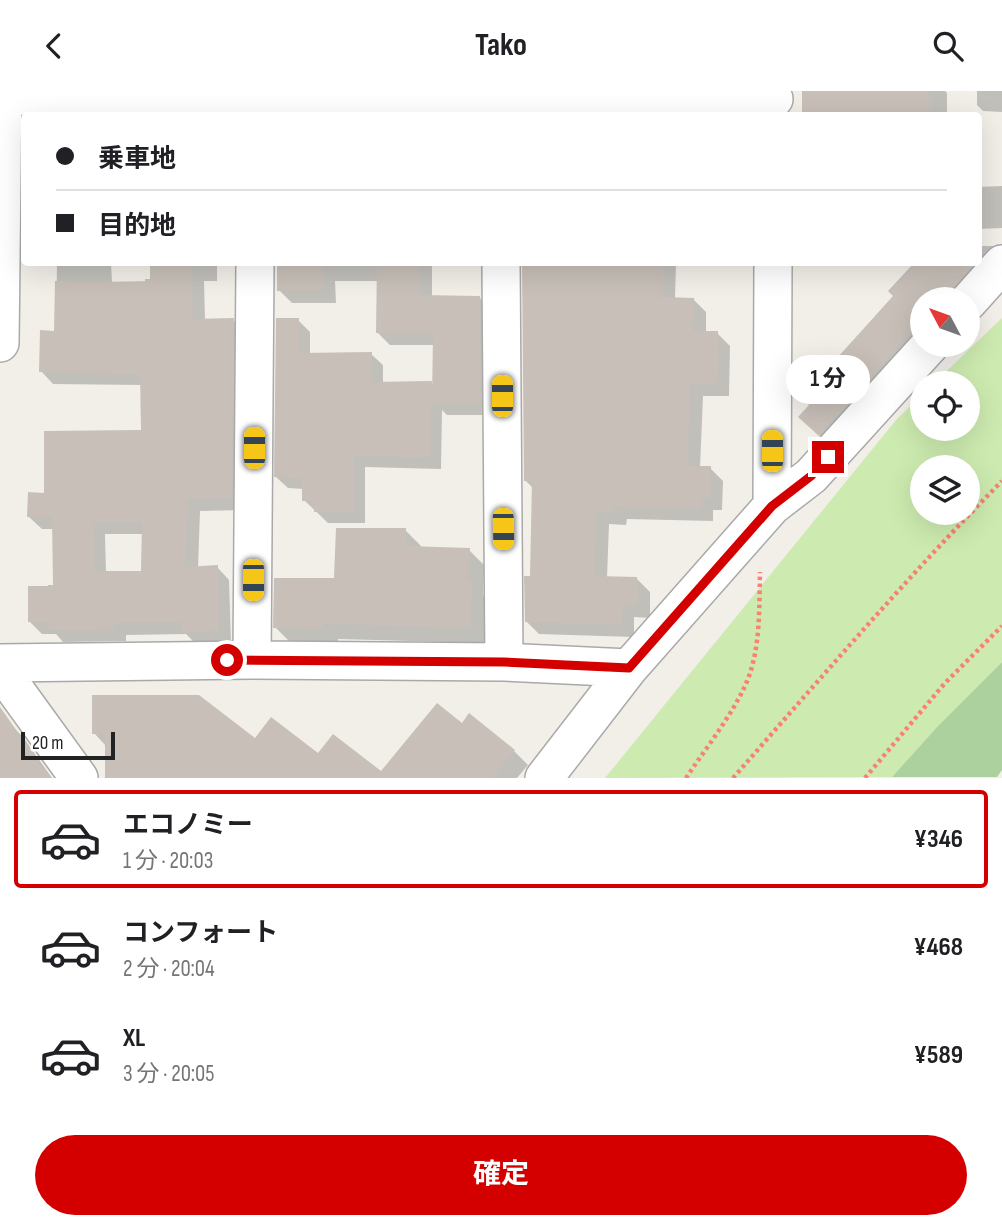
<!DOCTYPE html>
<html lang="ja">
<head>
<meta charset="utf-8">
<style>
	body { margin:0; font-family:"Sofia Sans Condensed","Noto Sans JP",sans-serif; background:#f2f2f2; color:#202124; height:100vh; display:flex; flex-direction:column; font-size:26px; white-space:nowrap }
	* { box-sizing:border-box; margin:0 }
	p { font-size:23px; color:#757577 }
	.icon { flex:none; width:38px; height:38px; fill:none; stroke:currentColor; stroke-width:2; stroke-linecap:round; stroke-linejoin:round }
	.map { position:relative; height:687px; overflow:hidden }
	.side { display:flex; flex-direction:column; background:#fff; flex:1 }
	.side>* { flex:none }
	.top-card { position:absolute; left:21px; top:21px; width:961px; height:154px; border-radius:7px; box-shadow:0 7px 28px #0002; display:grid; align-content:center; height:154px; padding:0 35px; background:#fff }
	.needle { width:46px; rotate:311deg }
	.tools { position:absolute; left:910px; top:196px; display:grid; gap:14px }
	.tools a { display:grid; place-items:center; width:70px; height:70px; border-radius:50%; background:#fff; box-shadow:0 7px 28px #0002; font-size:35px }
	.scale { position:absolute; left:21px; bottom:18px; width:94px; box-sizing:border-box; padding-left:7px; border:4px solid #222; border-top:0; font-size:19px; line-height:24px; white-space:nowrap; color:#222; -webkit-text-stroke:5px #fff; paint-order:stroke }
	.end { position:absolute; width:32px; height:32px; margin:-16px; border:9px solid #d40000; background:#fff; box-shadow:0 0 0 4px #fff }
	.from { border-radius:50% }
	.bubble { position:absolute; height:49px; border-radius:24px; background:#fff; box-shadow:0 7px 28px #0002; font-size:23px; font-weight:700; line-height:49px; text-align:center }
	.car { position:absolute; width:21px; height:42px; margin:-21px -10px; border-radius:9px; box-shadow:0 0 5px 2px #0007; background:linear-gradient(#f5c518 24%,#345 0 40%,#f5c518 0 76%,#345 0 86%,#f5c518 0) }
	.top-card b { display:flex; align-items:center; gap:24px; height:66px; font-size:26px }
	.top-card b+b { border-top:2px solid #e0e0e0 }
	.top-card i { width:18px; height:18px; background:#202124 }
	ul { padding:12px 0 0; list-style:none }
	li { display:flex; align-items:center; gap:21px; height:98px; margin:0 14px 10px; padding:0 21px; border:4px solid transparent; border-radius:7px }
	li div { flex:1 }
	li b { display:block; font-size:26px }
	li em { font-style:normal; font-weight:700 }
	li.active { border-color:#d40000 }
	li>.icon { width:63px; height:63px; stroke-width:1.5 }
	.button { display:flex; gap:14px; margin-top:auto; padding:14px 35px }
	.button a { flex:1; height:80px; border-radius:42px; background:#d40000; color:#fff; font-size:28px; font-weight:700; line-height:80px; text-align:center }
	header { display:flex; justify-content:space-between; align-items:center; height:91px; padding:0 35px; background:#fff; font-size:32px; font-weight:700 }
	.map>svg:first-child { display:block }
</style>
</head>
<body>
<header><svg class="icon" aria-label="back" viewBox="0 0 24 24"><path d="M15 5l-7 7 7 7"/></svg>Tako<svg class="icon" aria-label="search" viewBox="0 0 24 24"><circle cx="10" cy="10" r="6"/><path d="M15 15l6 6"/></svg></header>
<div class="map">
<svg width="1002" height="687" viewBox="0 0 1002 687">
	<rect width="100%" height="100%" fill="#f2efe9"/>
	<path fill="#cdebb0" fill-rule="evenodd" d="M1002 227V571L938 635 892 686 605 687 896 329 922 304V338H968V292H934ZM922 376H968V422H922Z"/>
	<path fill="#add19e" d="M1002 571V679L997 686H892L938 635Z"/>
	<path fill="#0003" fill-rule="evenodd" d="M804 0H945L947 2V24H804Z
		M977 0H1002V21L983 20 977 14Z
		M1002 95V137L979 138 978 96Z
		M978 155H993L1002 164 968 208H922V254L838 361 819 344 895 205 890 200 916 172H978Z
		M57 172H111L112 191 152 190V172H217V190H204L205 229H233L246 242 244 419 200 420 198 477 217 476 229 489 231 552 196 553 186 543 126 544V550L63 551 56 543H42L30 531 55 495 54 438H42L29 426 46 403 143 341 142 294 53 293 41 280 56 241ZM105 443H144L142 482H106Z
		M279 172H432V206L480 207 492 219 493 324H447L442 319 441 378 365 376V432H328L304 409V398L288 397 276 386 298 229 310 241V263H371L383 274V292H431L434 295V254H390L377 241 379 190H335L336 212H292L279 199Z
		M524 172H676L675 208H693L706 221V242H717L730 255 729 305H703L700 377H710L723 390 722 419H713V430L627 428 626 434 609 433 607 487 637 488 650 501V527L634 526V546L539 543 526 530 532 487 533 397 525 389Z
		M405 439 421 455V457L469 459 484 474 483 504 486 507 485 552 338 548V552H291L275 536 336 489Z
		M11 634 23 646 52 687H0V643Z
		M462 634 514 660 528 674 517 687H106V655L94 642 255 650 319 665 382 683Z"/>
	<path fill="#c7bfb8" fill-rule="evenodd" d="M802 0H929V24H802Z
		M150 172H192L193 228 234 227 232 407 188 408 185 476 218 474 219 540 182 541V531L114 532V538L49 539V531H28V495H48V494H53L52 426H27L28 401 44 402V340L141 339 140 283 39 281 40 239 54 240 55 190 145 191V188H150ZM93 431H142L141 480H94Z
		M277 172H323L324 200H277Z
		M377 172H420V204L480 205 481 312H432L433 242H376Z
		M522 172H663V206L694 207 693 240H718L717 293H690L688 375H711L710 407H701V417L614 416V421H596L595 485 637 486 638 514H622L621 534 525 531 524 485H530L532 390H524Z
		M914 172H975L944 208H922V228L819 345 798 326 809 314 801 307 893 205 888 200Z
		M276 227H299V262L372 261V291L432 290 430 367 354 365V421H314V410H302V387L274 386Z
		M336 437H406V455L470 457 468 490H472L470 537 323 533V538L273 537 274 487H334Z
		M92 604H199L255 647 271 626 318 662 333 643 381 680 437 612 462 632 469 622 515 659 492 687H105V643H92Z
		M0 616 50 687H0Z"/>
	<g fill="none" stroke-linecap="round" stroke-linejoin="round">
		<defs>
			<path id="minor" d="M0 5 256 7 499 5 774 8
				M501 172 504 571
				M968 211 1002 173
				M0 252 3 0
				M772 415 773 172
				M252 569 255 172
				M0 572 252 569 504 571 629 577
				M0 578 79 687
				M544 687 629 577 772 415 811 385 930 254"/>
		</defs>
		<use href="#minor" stroke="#a9a9a9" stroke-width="40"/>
		<path stroke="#fa8072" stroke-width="4.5" stroke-dasharray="3.5 3.5" stroke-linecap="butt" d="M686 687C706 657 730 627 745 595 761 560 759 518 760 481
			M733 687C821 587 908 485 1002 390
			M865 687 945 592 1002 535"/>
		<use href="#minor" stroke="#fff" stroke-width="37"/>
	</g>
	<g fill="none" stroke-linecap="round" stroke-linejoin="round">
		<path stroke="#d40000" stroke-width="9" d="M227 569 504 571 629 577 772 415 811 385 828 366"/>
	</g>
</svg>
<div class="tools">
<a><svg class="needle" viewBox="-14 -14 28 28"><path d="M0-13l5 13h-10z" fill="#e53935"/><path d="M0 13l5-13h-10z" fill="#757577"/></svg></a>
<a><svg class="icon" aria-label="locate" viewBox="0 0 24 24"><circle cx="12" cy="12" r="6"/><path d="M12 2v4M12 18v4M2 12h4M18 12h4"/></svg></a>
<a><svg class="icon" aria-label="layers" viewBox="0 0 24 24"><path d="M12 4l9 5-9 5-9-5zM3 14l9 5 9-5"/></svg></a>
</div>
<div class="scale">20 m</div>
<i class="end from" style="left:227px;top:569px"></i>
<i class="end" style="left:828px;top:366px"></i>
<div class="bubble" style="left:786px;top:264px;width:84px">1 分</div>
<i class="car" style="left:502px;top:305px;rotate:0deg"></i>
<i class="car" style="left:254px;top:357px;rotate:0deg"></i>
<i class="car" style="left:772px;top:360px;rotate:0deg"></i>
<i class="car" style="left:503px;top:438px;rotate:179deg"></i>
<i class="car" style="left:253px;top:489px;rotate:180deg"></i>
<div class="top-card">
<b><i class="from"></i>乗車地</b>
<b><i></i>目的地</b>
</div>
</div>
<section class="side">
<ul>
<li class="active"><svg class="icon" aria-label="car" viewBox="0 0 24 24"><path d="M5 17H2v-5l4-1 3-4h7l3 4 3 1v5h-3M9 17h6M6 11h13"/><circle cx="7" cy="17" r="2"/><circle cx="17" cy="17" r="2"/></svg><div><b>エコノミー</b><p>1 分 · 20:03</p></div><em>¥346</em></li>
<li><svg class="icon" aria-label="car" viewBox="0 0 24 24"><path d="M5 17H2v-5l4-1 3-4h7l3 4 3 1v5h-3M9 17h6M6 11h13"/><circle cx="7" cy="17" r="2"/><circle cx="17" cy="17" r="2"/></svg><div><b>コンフォート</b><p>2 分 · 20:04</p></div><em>¥468</em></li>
<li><svg class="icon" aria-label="car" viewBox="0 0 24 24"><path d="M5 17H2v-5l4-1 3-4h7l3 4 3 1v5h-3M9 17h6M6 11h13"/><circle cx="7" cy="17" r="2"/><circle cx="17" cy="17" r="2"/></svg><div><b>XL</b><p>3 分 · 20:05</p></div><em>¥589</em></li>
</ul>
<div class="button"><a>確定</a></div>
</section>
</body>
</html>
